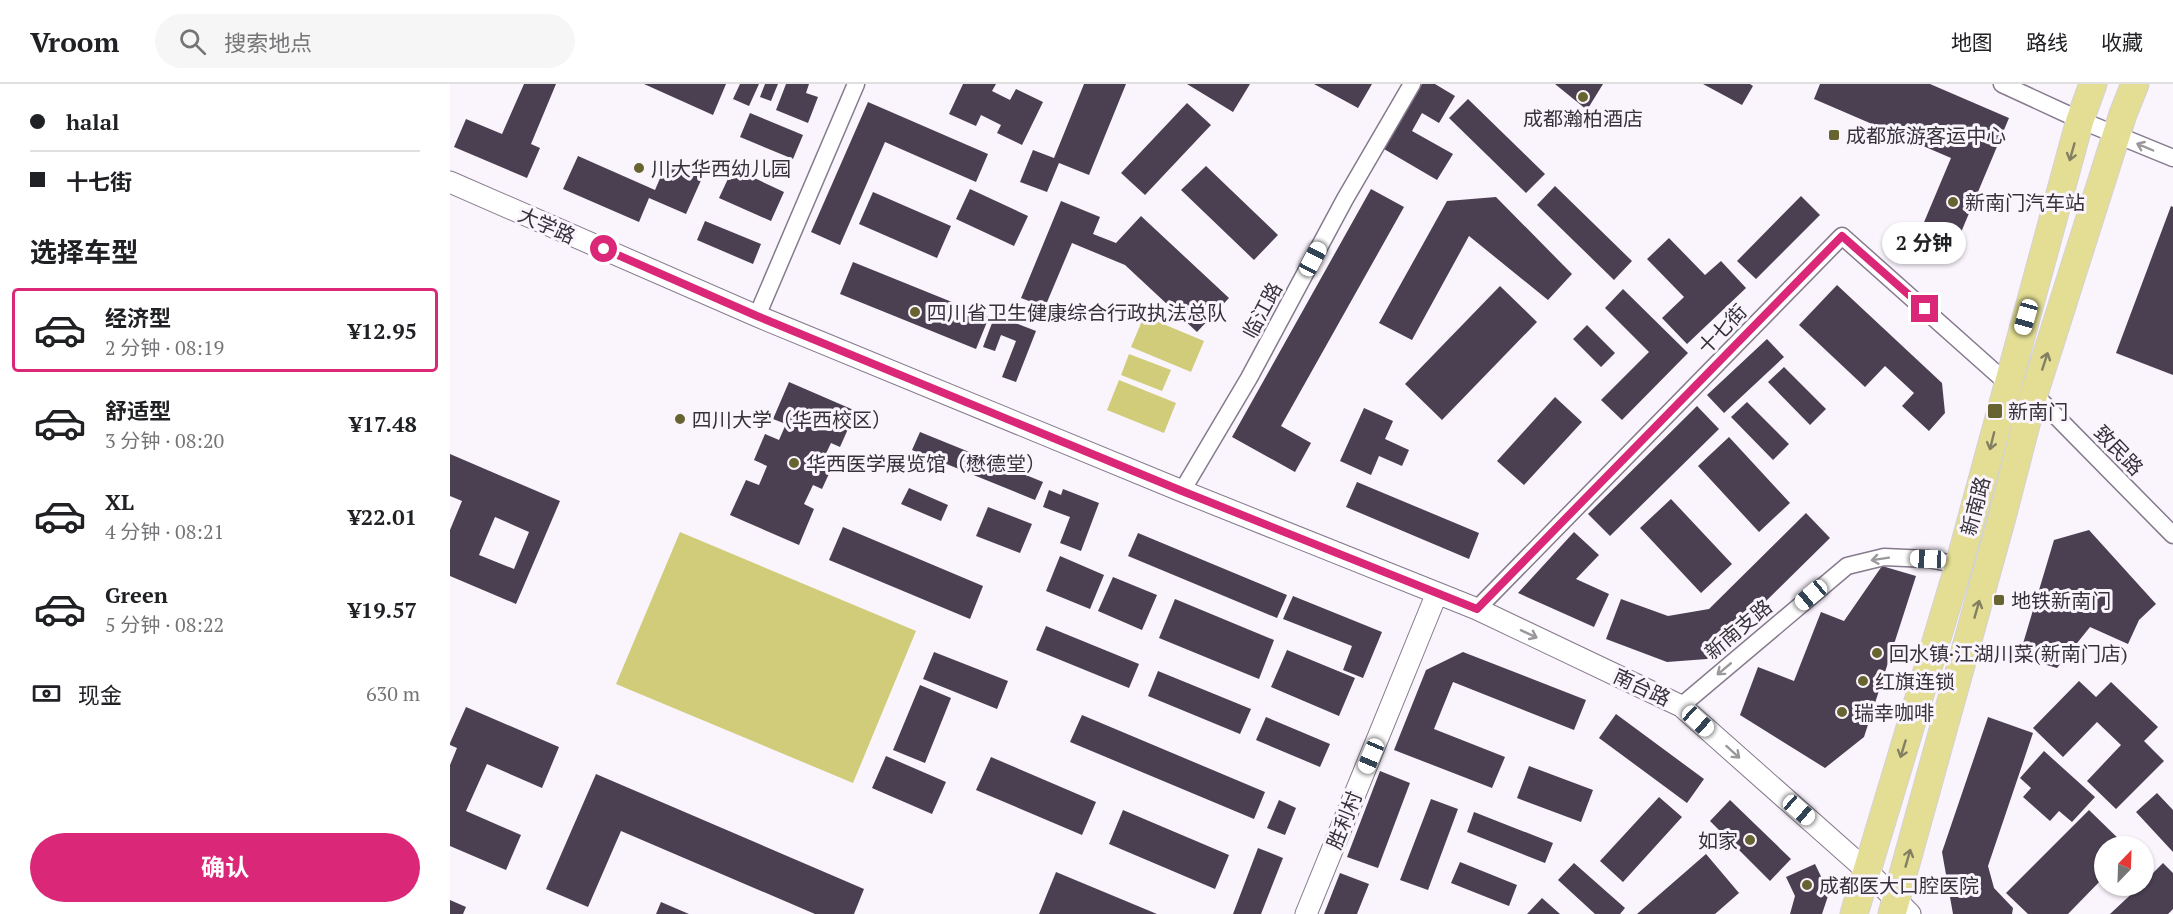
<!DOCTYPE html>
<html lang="zh">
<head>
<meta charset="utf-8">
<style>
	body { margin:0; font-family:"PT Serif","Noto Sans SC",serif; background:#f6f6f6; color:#202124; height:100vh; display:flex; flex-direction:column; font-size:22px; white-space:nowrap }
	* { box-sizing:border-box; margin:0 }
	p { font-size:20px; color:#757577 }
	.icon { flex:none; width:33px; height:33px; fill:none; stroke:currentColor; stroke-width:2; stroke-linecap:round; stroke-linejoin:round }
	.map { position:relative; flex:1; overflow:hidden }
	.drawer { display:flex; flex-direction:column; background:#fff; width:450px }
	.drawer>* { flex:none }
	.banner { display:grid; align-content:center; height:132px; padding:0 30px; background:#fff }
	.needle { width:39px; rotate:23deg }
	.tools { position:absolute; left:1644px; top:752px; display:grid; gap:12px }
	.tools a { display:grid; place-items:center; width:60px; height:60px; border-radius:50%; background:#fff; box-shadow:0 2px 4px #0004; font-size:30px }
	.end { position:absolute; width:27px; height:27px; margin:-14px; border:8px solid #db2777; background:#fff; box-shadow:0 0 0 3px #fff }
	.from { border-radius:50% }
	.bubble { position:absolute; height:42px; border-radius:21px; background:#fff; box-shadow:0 2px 4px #0004; font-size:20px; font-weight:700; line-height:42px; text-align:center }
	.car { position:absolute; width:18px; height:36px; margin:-18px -9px; border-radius:8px; box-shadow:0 0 4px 2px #0007; background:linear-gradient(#fff 24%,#345 0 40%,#fff 0 76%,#345 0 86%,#fff 0) }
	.banner b { display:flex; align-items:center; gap:21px; height:57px; font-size:22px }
	.banner b+b { border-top:2px solid #e0e0e0 }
	.banner i { width:15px; height:15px; background:#202124 }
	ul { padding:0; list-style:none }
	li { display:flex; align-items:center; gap:18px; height:84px; margin:0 12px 9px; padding:0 18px; border:3px solid transparent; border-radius:6px }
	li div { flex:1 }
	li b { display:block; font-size:22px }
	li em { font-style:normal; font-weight:700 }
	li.selected { border-color:#db2777 }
	li>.icon { width:54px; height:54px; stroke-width:1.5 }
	h2 { padding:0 30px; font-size:27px; line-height:72px }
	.pay { display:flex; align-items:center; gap:15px; height:66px; padding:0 30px; font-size:22px }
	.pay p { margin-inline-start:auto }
	.action { display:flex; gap:12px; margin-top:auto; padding:12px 30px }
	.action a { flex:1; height:69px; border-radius:36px; background:#db2777; color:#fff; font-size:24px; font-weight:700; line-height:69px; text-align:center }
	header { display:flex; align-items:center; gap:36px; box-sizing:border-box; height:84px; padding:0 30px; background:#fff; border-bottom:2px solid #e0e0e0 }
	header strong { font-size:28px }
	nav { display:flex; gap:33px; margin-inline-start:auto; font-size:21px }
	.search { width:420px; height:54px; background:#f6f6f6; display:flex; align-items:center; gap:15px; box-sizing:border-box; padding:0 21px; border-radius:33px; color:#757577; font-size:22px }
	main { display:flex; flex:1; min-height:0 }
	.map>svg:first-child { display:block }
</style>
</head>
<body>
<header>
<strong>Vroom</strong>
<div class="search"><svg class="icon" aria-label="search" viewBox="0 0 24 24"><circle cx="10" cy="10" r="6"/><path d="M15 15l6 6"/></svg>搜索地点</div>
<nav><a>地图</a><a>路线</a><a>收藏</a></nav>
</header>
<main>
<section class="drawer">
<div class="banner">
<b><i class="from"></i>halal</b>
<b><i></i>十七街</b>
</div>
<h2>选择车型</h2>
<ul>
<li class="selected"><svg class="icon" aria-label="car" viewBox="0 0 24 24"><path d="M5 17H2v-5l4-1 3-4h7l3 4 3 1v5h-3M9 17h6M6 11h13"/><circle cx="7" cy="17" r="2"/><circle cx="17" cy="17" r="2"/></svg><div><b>经济型</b><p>2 分钟 · 08:19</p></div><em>¥12.95</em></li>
<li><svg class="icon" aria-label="car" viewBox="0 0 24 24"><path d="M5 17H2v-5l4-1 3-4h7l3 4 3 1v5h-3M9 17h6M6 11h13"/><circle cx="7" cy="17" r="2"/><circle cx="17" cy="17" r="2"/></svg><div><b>舒适型</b><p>3 分钟 · 08:20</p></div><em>¥17.48</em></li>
<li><svg class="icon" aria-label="car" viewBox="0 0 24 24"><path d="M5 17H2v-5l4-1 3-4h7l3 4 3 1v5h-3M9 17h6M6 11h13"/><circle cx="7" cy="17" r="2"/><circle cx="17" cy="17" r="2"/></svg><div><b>XL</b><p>4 分钟 · 08:21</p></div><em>¥22.01</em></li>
<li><svg class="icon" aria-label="car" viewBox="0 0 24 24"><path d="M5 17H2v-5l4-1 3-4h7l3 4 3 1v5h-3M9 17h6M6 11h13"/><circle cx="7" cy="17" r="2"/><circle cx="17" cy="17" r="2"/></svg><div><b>Green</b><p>5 分钟 · 08:22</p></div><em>¥19.57</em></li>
</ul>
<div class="pay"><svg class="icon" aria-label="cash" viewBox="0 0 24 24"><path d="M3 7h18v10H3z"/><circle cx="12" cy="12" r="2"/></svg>现金<p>630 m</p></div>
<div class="action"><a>确认</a></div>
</section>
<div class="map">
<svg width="1723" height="830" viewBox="0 0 1723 830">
	<rect width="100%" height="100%" fill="#faf4fd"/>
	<path fill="#d0cc79" d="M694 232 754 257 741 288 681 263Z
		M679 270 721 286 712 307 671 291Z
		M669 296 726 319 714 349 657 326Z
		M230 448 466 547 403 699 166 600Z"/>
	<path fill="#faf4fd" d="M1690 0H1723V16L1692 3Z"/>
	<path fill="#4b4051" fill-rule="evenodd" d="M74 0H106L81 60 90 64 77 94 4 63 16 35 52 50Z
		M194 0H276L263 31Z
		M290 0H309L299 22 283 15Z
		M315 0H328L321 17 310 13Z
		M336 0H359L356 9 368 13 358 39 326 26Z
		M513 0H546L542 7 560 16 566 5 593 18 572 61 547 49 551 41 531 31 526 42 499 30Z
		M634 0H676L639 91 609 79 597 108 570 98 583 66 604 74Z
		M737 0H800L783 28Z
		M864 0H922L908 24Z
		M972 0H985L1005 12 989 39 972 29 962 47 1003 70 987 96 934 65Z
		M1105 0H1153L1137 26Z
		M1253 0H1300L1303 2 1292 21Z
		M1370 0H1480L1559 34 1499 177 1464 162 1501 74 1364 15Z
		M1018 15 1095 90 1076 109 999 34Z
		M418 18 538 70 526 98 435 58 390 161 361 148Z
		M737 19 761 41 695 111 671 89Z
		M300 29 353 51 343 75 290 53Z
		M128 72 205 106 217 78 252 94 236 130 199 114 189 138 113 105Z
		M756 82 828 151 804 176 731 106Z
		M283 84 334 108 321 137 269 114Z
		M1105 102 1182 177 1164 196 1087 121Z
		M520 105 578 132 564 162 506 135Z
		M921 105 954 123 831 342 861 359 845 388 782 353Z
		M423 108 501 142 487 174 409 140Z
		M1351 112 1370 131 1306 195 1287 177Z
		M1046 113 1122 190 1098 216 1019 152 962 256 929 239 997 117Z
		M611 117 650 133 643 150 666 159 691 132 779 214 747 248 675 181 622 159 595 223 571 214Z
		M1721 122 1723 123V291L1666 269Z
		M255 137 311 160 303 180 247 156Z
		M1219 154 1255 191 1271 177 1296 204 1237 260 1212 234 1234 213 1197 175Z
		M403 178 539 233 526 265 390 210Z
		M1387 201 1492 299 1495 329 1479 347 1452 322 1464 309 1435 282 1415 303 1349 241Z
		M1050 202 1087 238 992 336 955 300Z
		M1173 205 1238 269 1172 336 1151 316 1199 268 1155 224Z
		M545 231 586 247 566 298 552 293 566 257 551 251 545 267 533 263Z
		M1137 241 1165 269 1151 283 1123 255Z
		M1317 255 1334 273 1274 329 1257 311Z
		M1334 283 1376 325 1360 341 1318 298Z
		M339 298 406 327 390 363 381 359 373 376 383 381 372 405 363 401 354 420 364 425 349 461 280 431 296 396 309 401 317 382 304 376 315 350 329 356 336 340 323 335Z
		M1105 313 1132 338 1074 401 1047 377Z
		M1297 318 1339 360 1323 376 1281 333Z
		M1247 322 1269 345 1160 452 1138 430Z
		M914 324 943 337 935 355 959 366 952 382 929 372 921 391 890 377Z
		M470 348 593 398 585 416 462 366Z
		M1279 353 1340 419 1309 448 1248 382Z
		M0 370 110 417 66 520 0 492V446L12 417 0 412ZM45 433 79 448 64 485 29 471Z
		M907 398 1029 449 1019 475 896 423Z
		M459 404 498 421 491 437 451 420Z
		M613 405 649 419 631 467 610 459 620 433 593 423 599 406 611 411Z
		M1221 415 1282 480 1251 509 1190 444Z
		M538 423 582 440 570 469 526 452Z
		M1356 429 1380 454 1257 575 1217 578 1156 555 1171 515 1218 532 1259 525Z
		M393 443 533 502 520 535 379 476Z
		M1639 446 1706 520 1689 536 1678 560 1640 543 1607 584 1569 573 1604 456Z
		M1124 448 1149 471 1126 495 1159 510 1144 543 1068 509Z
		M688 449 837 511 827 534 678 472Z
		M610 472 654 491 640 525 596 507Z
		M1432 482 1466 492 1414 653 1375 684 1290 631 1308 583 1344 597 1371 528 1394 537Z
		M663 493 707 511 692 546 648 527Z
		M843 512 932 548 913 594 893 586 902 562 833 535Z
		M725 515 824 556 809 595 709 554Z
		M596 542 689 580 679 604 586 566Z
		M837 566 905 594 889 632 821 603Z
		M484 568 558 597 547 625 473 595Z
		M1013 568 1136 616 1124 646 1003 598 984 645 1055 673 1042 704 944 666 976 586Z
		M708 587 801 625 790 650 698 612Z
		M1629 597 1646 613 1661 598 1708 643 1694 657 1714 677 1666 725 1637 697 1671 661 1647 638 1613 673 1583 644Z
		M470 601 501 614 475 679 443 666Z
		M16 623 109 663 92 704 37 680 16 727 71 751 56 786 0 762V681L7 664 0 661V659Z
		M1166 630 1254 695 1237 719 1149 654Z
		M632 631 815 708 804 735 620 658Z
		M816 633 880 660 870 683 806 656Z
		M1538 633 1583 649 1538 782 1544 804 1563 824 1562 830H1503L1492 768Z
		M1594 667 1645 713 1622 738 1609 727 1600 737 1573 713 1581 704 1570 694Z
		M436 672 496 698 482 730 422 704Z
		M541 673 646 718 632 751 526 706Z
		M1079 682 1143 706 1131 738 1067 714Z
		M930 687 960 699 928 784 897 773Z
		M146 690 414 805 404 830H365L171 747 138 823 96 805Z
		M1707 709 1723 726V768L1686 728Z
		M1209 713 1232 733 1173 798 1150 777Z
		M981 715 1008 725 978 806 950 796Z
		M829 716 846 724 835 751 817 744Z
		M1280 716 1341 775 1320 797 1260 737Z
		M673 726 779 771 765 805 659 760Z
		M1639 726 1676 762H1654V793L1618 830H1578L1556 809Z
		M1024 728 1103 759 1095 779 1017 748Z
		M808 764 833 774 811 830H783Z
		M1256 770 1289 809 1265 830H1187Z
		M1010 778 1067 801 1059 822 1001 799Z
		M1124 779 1175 824 1170 830H1145L1108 796Z
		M1713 779 1723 789V825L1718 830H1660L1691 801H1694V798Z
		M1365 780 1379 809 1372 830H1340L1345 812 1336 793Z
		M606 788 707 830H589Z
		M890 789 919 800 907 830H874Z
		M1092 814 1110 830H1077Z
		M0 816 16 823 13 830H0Z
		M211 818 239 830H206Z"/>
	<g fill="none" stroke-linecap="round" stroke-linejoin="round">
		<defs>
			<path id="minor" d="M1552 0 1630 36 1723 74
				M307 232 406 0
				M1584 310 1723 451
				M732 407 799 294 895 115 962 0
				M1027 525 1392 152 1557 299
				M1231 622 1397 482 1434 473 1478 475 1509 481"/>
			<path id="tertiary" d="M0 98 307 232 732 407 1027 525 1231 622 1416 786 1460 830
				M856 830 987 509"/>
			<path id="primary" d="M1404 830 1509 481 1630 36 1643 0
				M1442 830 1551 437 1584 310 1673 30 1685 0"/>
		</defs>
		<use href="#minor" stroke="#867a8d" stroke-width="19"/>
		<use href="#tertiary" stroke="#867a8d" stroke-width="23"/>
		<use href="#primary" stroke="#d3d2d4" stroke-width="29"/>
		<use href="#minor" stroke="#fff" stroke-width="16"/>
		<use href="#tertiary" stroke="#fff" stroke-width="21"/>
		<use href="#primary" stroke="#e3de94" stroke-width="27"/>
	</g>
	<defs><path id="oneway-shaft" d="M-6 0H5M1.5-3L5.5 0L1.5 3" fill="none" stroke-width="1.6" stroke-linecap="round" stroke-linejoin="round" transform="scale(1.5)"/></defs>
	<g stroke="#9b989c">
		<use href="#oneway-shaft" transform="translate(1695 63) rotate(-157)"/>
		<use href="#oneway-shaft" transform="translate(1430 475) rotate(171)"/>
		<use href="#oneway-shaft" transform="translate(1079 550) rotate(25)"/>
		<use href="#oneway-shaft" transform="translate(1274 585) rotate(140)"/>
		<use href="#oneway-shaft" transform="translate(1283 668) rotate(42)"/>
	</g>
	<g stroke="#847f62">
		<use href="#oneway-shaft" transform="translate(1622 68) rotate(106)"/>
		<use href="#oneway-shaft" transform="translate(1595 277) rotate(-72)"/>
		<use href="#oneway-shaft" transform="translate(1542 357) rotate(104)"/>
		<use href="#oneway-shaft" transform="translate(1527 525) rotate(-74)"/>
		<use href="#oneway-shaft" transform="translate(1453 665) rotate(107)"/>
		<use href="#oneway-shaft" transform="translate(1458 774) rotate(-74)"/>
	</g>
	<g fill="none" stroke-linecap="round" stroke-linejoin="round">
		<path stroke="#db2777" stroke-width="8" d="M154 165 307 232 732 407 1027 525 1392 152 1475 225"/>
	</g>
	<g fill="#676431" stroke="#faf4fd" stroke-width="2">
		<circle cx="1133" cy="13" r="6"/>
		<rect x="1378" y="45" width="12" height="12" rx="3"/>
		<circle cx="189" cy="84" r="6"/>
		<circle cx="1503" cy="118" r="6"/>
		<circle cx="465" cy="228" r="6"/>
		<rect x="1537" y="319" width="16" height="16" rx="3"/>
		<circle cx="230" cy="335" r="6"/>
		<circle cx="344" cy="379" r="6"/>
		<rect x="1543" y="510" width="12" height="12" rx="3"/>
		<circle cx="1427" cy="569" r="6"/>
		<circle cx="1413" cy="597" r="6"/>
		<circle cx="1392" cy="628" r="6"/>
		<circle cx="1300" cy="756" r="6"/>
		<circle cx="1357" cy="801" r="6"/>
	</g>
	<g text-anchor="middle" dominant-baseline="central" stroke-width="6" stroke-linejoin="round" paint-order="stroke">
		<g font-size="20" fill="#37323a" stroke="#faf4fd" text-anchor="start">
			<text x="1133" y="34" text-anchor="middle">成都瀚柏酒店</text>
			<text x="1396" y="51">成都旅游客运中心</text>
			<text x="201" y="84">川大华西幼儿园</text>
			<text x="1515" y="118">新南门汽车站</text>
			<text x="477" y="228">四川省卫生健康综合行政执法总队</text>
			<text x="1558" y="327">新南门</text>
			<text x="242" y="335">四川大学（华西校区）</text>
			<text x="356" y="379">华西医学展览馆（懋德堂）</text>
			<text x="1561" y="516">地铁新南门</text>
			<text x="1439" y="569">回水镇·江湖川菜(新南门店)</text>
			<text x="1425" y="597">红旗连锁</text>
			<text x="1404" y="628">瑞幸咖啡</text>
			<text x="1288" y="756" text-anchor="end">如家</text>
			<text x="1369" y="801">成都医大口腔医院</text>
		</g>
		<g font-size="20" fill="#37323a" stroke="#faf4fd">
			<text transform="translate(97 141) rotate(24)">大学路</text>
			<text transform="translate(812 226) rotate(-62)">临江路</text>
			<text transform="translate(1272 245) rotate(-46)">十七街</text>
			<text transform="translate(1669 366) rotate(46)">致民路</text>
			<text transform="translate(1525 422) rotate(-75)">新南路</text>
			<text transform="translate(1288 545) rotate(-40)">新南支路</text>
			<text transform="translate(1192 603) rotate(25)">南台路</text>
			<text transform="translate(894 736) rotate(-68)">胜利村</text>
		</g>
	</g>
</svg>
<div class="tools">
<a><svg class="needle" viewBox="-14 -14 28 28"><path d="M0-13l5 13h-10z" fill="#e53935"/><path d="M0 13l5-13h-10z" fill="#757577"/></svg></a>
</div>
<i class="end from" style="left:154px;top:165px"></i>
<i class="end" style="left:1475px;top:225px"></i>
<div class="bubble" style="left:1432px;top:138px;width:84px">2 分钟</div>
<i class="car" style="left:863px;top:175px;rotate:28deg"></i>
<i class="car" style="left:1576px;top:233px;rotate:196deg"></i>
<i class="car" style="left:1478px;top:475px;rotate:272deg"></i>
<i class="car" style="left:1361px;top:511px;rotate:230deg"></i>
<i class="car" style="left:1248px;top:637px;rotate:132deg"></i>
<i class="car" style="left:921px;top:672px;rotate:203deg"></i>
<i class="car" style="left:1349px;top:726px;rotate:131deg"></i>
</div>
</main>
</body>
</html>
